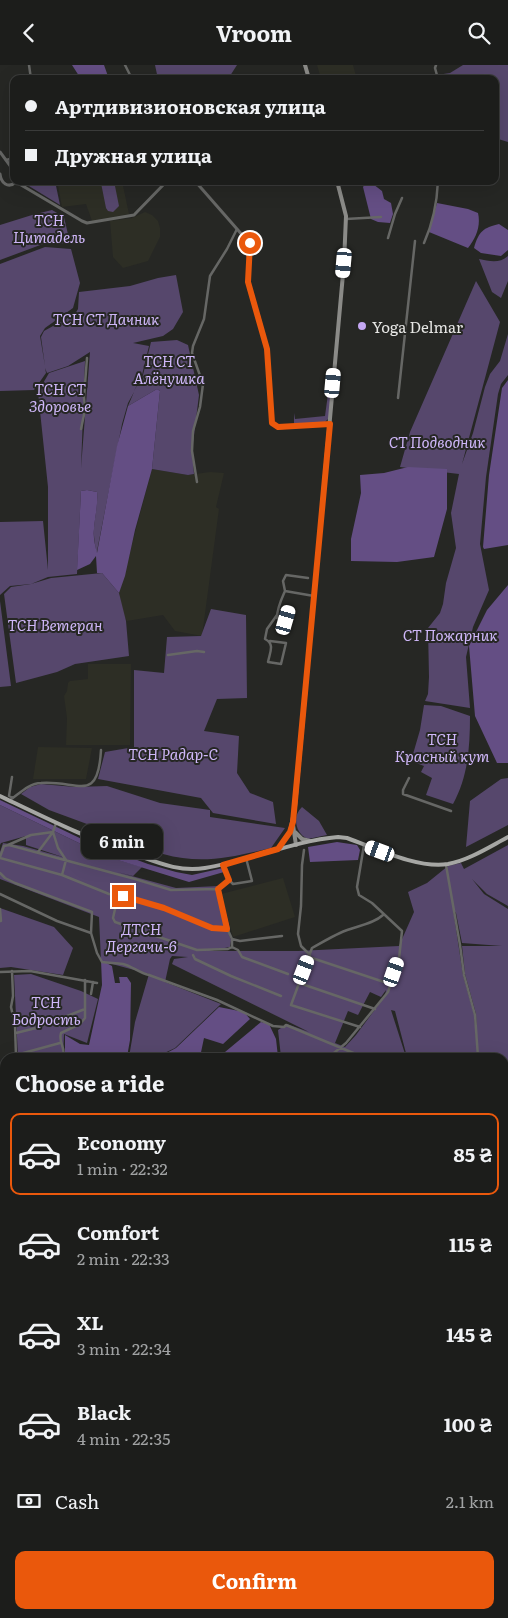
<!DOCTYPE html>
<html lang="en">
<head>
<meta charset="utf-8">
<style>
	body { margin:0; font-family:Literata,serif; background:#292a28; color:#f1f3f6; height:100vh; display:flex; flex-direction:column; font-size:19px; white-space:nowrap }
	* { box-sizing:border-box; margin:0 }
	p { font-size:16px; color:#a0a2a3 }
	.icon { flex:none; width:28px; height:28px; fill:none; stroke:currentColor; stroke-width:2; stroke-linecap:round; stroke-linejoin:round }
	.map { position:relative; flex:1; overflow:hidden }
	.sheet { position:absolute; left:0px; top:988px; width:509px; height:566px; display:flex; flex-direction:column; background:#1c1d1b; border-radius:15px 15px 0 0; box-shadow:0 5px 20px #0002,0 0 0 1px #3a3b3a }
	.sheet>* { flex:none }
	.top-card { position:absolute; left:10px; top:10px; width:489px; height:110px; border-radius:10px; box-shadow:0 5px 20px #0002,0 0 0 1px #3a3b3a; display:grid; align-content:center; height:110px; padding:0 15px; background:#1c1d1b }
	.end { position:absolute; width:22px; height:22px; margin:-11px; border:6px solid #ea580c; background:#fff; box-shadow:0 0 0 2px #fff }
	.from { border-radius:50% }
	.bubble { position:absolute; height:35px; border-radius:10px; background:#1c1d1b; box-shadow:0 5px 20px #0002,0 0 0 1px #3a3b3a; font-size:16px; font-weight:700; line-height:35px; text-align:center }
	.car { position:absolute; width:15px; height:30px; margin:-15px -8px; border-radius:6px; box-shadow:0 0 4px 1px #0007; background:linear-gradient(#fff 24%,#345 0 40%,#fff 0 76%,#345 0 86%,#fff 0) }
	.top-card b { display:flex; align-items:center; gap:18px; height:48px; font-size:19px }
	.top-card b+b { border-top:1px solid #3a3b3a }
	.top-card i { width:12px; height:12px; background:#f1f3f6 }
	ul { padding:0; list-style:none }
	li { display:flex; align-items:center; gap:15px; height:82px; margin:0 10px 8px; padding:0 5px; border:2px solid transparent; border-radius:10px }
	li div { flex:1 }
	li b { display:block; font-size:19px }
	li em { font-style:normal; font-weight:700 }
	li.active { border-color:#ea580c }
	li>.icon { width:45px; height:45px; stroke-width:1.5 }
	h2 { padding:0 15px; font-size:22px; line-height:60px }
	.pay { display:flex; align-items:center; gap:12px; height:55px; padding:0 15px; font-size:19px }
	.pay p { margin-inline-start:auto }
	.cta { display:flex; gap:10px; margin-top:auto; padding:10px 15px }
	.cta a { flex:1; height:58px; border-radius:10px; background:#ea580c; color:#fff; font-size:20px; font-weight:700; line-height:58px; text-align:center }
	header { display:flex; justify-content:space-between; align-items:center; height:65px; padding:0 15px; background:#1c1d1b; font-size:22px; font-weight:700 }
	.map>svg:first-child { display:block }
</style>
</head>
<body>
<header><svg class="icon" aria-label="back" viewBox="0 0 24 24"><path d="M15 5l-7 7 7 7"/></svg>Vroom<svg class="icon" aria-label="search" viewBox="0 0 24 24"><circle cx="10" cy="10" r="6"/><path d="M15 15l6 6"/></svg></header>
<div class="map">
<svg width="508" height="1553" viewBox="0 0 508 1553">
	<rect width="100%" height="100%" fill="#262724"/>
	<path fill="#2d2e25" d="M317 0H353L357 14H321Z
		M57 116H122L129 149 92 156 86 139 62 142Z
		M145 147 152 150 158 156 160 163V172L148 196 123 203 113 192 110 156 132 153Z
		M152 404 188 410 210 407 224 408 216 442 219 444 202 571 175 566 163 550 127 556 123 550 119 528Z
		M88 599H131L130 680H66L67 653 64 631 67 626 68 618 70 616 88 614Z
		M38 682 92 683 86 714H33Z
		M283 813 295 852 233 872 221 829Z"/>
	<path fill="#56476c" fill-rule="evenodd" d="M155 0H237L228 14H158Z
		M463 0H508V77L495 73V14H438L437 10 450 8Z
		M33 116H55L60 140 24 118Z
		M103 116H114L119 141 113 147 108 146 106 143 101 118Z
		M52 145 64 152 70 178 43 179 0 195V160L32 150Z
		M45 182 71 184 80 218 73 243 45 263 40 271 45 301 41 272 44 266 75 249 78 244 79 227 130 221 158 213 176 210 183 247 173 264 163 271 133 278 149 281 142 310 134 326 143 310 151 277 177 275 188 280 199 330 192 386 194 409 188 410 152 404 160 326 157 324 128 341 134 327 128 338 122 359 96 491C96 481 93 472 94 463 95 450 98 440 97 427L87 425 81 426 77 509 48 512 31 519 51 513 102 508 119 528 126 556 129 591 75 599 57 607 16 618 4 529 11 522 31 519 10 521 0 530V457L43 456 48 505V422L38 327 49 308 85 296 81 403 90 287 68 301 47 308 45 303 46 308 34 325 0 326V199Z
		M508 191V216L501 233 492 227 479 194C489 196 499 199 508 191Z
		M476 216 500 257 462 399 473 368 485 322 490 309 500 296 508 269V310L501 319 498 329 486 412 480 479 489 525 473 562 466 592 470 643 425 636 428 629 429 612 428 563 440 548 443 539 446 518 456 483 451 448 459 409 400 402 410 367Z
		M330 314 332 315 329 353 325 357 296 360 294 358V348L295 354 325 351Z
		M0 536 11 621 0 622Z
		M211 544 246 550 247 633 217 634 204 666 239 671 237 708 250 728 273 737 276 759 213 748 201 733 98 714 105 687 134 682V605L164 608 167 572 201 571Z
		M424 640 441 641 470 651C470 682 468 712 453 739L426 730 432 713 421 707 424 701 411 696 420 665Z
		M508 713V760L466 782 470 736 501 714Z
		M41 719 75 722 107 721 160 738 210 745V752L285 763 271 783C232 792 202 800 163 789V787L49 745 21 729 30 722Z
		M0 740 108 792 142 802 133 811 117 807 176 823 219 821 230 864 227 863 231 875 230 882 209 886H298L399 881 414 847 408 827 427 818 448 801 461 798 464 804 508 780V841L487 829 472 814 484 829 508 844V1021L504 1020V992H478L476 949 465 909 462 881H502L462 878 456 848 453 844 463 910 474 949 477 983V992H407L395 946 391 945 406 992H281L278 965 287 959 309 967 172 899 174 894 188 892 172 891 170 894 165 917 221 939 175 983 156 992H129L135 957 149 909 101 896 99 852 0 814V787L3 778 23 781 66 793 26 780V771L1 778 0 780ZM386 925 385 931 356 970 345 982 335 978 348 946 358 950 370 927 381 932Z
		M302 742 319 756 327 770 308 774C295 769 292 751 302 742Z
		M0 843 54 862 73 883 63 910 11 902 0 903Z
		M31 909 81 926 98 934 87 978 64 969 63 992H18L14 910Z
		M504 1021H508V1127L504 1125Z"/>
	<path fill="#644e84" d="M72 0H104L109 14H81Z
		M367 116H369L382 126 384 134 391 138 393 149 390 158 378 157 371 154 363 122Z
		M437 138 468 144 478 148C481 161 476 173 468 183L429 167Z
		M499 159 508 165V185L501 191 481 188 474 183C479 166 483 163 499 159Z
		M508 315V480L484 484 483 482 489 410 502 323Z
		M157 324 160 326 152 404 135 465 125 511 119 528 102 508H97L96 491 90 499 77 505 81 426 87 425 97 427C98 442 95 450 94 464 93 472 95 480 97 488L117 381 128 341Z
		M408 402 447 404V444L434 492 397 497 351 496V474L361 428 360 410 384 408Z
		M508 520V698H497L475 651 469 581 487 545Z
		M0 735 86 776 148 799 176 807 192 810 223 803 224 807 189 817 108 792 0 740Z
		M337 777 357 780 360 785 358 795 310 797 308 782Z
		M101 895 112 901 115 918H120L119 912H127L131 918 130 975 127 992H65V970L80 979 89 980 102 920Z
		M219 942 244 947 250 954 223 979 204 973 200 992H159L176 983Z
		M261 957 269 959 276 974 278 992H219Z
		M5 1139V1242L0 1243V1140Z
		M0 1315 2 1324 5 1503 4 1498H0Z
		M504 1431H508V1552L506 1553H240L242 1549H504Z
		M140 1549H203L200 1553H134Z"/>
	<g fill="none" stroke-linecap="round" stroke-linejoin="round">
		<path stroke="#666765" stroke-width="2.5" d="M29 0 31 14
			M125 0 132 14
			M436 0 435 3 438 14
			M6 95 14 93
			M346 154 381 152
			M388 173 395 149 402 133
			M424 178C433 158 437 138 438 116
			M398 333 415 176
			M81 364 85 345 84 332 87 293
			M197 417 192 386 193 366 200 342 203 319 192 288 193 281 204 254 210 211 227 184 237 164
			M308 513 286 510 283 516 285 526 314 531
			M285 526C281 535 277 543 277 553L286 555 285 562
			M286 555 290 543
			M270 576 286 578 281 599 268 597C270 587 275 579 265 574L267 564 277 550
			M168 590 197 586 204 587
			M12 712 9 731 13 733
			M409 713 403 725V729L451 746
			M10 735C19 729 29 718 41 718 78 715 98 740 101 685
			M8 780 31 770 53 767 58 783 66 795 62 810
			M304 785 302 800 301 841 298 869 301 881 310 890
			M38 787 53 767 56 758
			M0 792 4 781 9 780 135 814 171 825 218 824
			M0 793 62 810 109 829 123 831 164 843 212 863H227
			M223 799 229 815 233 819 252 816 246 793
			M446 800 460 880 464 910 475 950 478 992
			M0 808 5 813 15 818 92 847 91 868 97 888 102 897C109 898 116 898 123 899 132 901 139 908 149 910L217 935 273 961 284 962 286 960 363 992
			M229 815 218 824 227 863 232 874 240 876 282 871
			M0 829 57 856 91 868
			M118 831 113 853 115 857 197 885 228 884 232 882V874
			M0 844 1 856H0
			M232 882 238 885 242 892 288 909
			M193 890 195 894 231 911 281 931
			M309 892 390 919
			M12 906 13 931 11 942 15 960 16 992
			M0 907 30 906 97 918
			M299 918 375 944
			M91 929 93 917
			M360 962 291 940 312 883C321 878 331 872 340 868 355 861 372 860 383 850
			M16 968 36 963 85 944
			M16 990 60 978
			M63 992C66 982 58 978 61 968L80 959 85 953V915
			M329 992 346 978 388 927 399 894 402 866 372 838 359 830 357 822 364 780
			M504 1018H508
			M0 1053 5 1052
			M504 1091 508 1093
			M504 1172 508 1166
			M504 1246 508 1242"/>
		<path stroke="#666765" stroke-width="3" d="M0 87 14 106
			M0 109C1 118 8 124 16 117
			M195 116 251 180 248 209 249 224 259 252 267 284 272 358 278 363 330 359
			M16 117 82 156 87 158 134 150 167 116"/>
		<path stroke="#8b8b88" stroke-width="4" d="M305 0 309 14
			M293 760 296 780
			M295 767 302 774 310 776
			M278 784 290 767 295 742 344 198 346 151 337 116"/>
		<path stroke="#a6a7a4" stroke-width="4" d="M0 731C46 753 90 775 139 791 161 799 181 807 205 803 250 796 292 776 338 772L347 773C375 783 418 804 448 799 469 795 489 782 508 772"/>
	</g>
	<g fill="none" stroke-linecap="round" stroke-linejoin="round">
		<path stroke="#ea580c" stroke-width="6" d="M123 831 164 843 212 863 227 864 218 824 229 815 223 800 278 784 290 767 293 757 330 359 278 362 272 358 267 284 248 217 250 178"/>
	</g>
	<circle fill="#c4a7f2" stroke="#262724" stroke-width="2" cx="362" cy="261" r="5"/>
	<g text-anchor="middle" dominant-baseline="central" stroke-width="4" stroke-linejoin="round" paint-order="stroke">
		<g font-size="15" font-style="italic" fill="#cfb7f9" stroke="#262724">
			<text x="49" y="154">ТСН<tspan x="49" dy="17">Цитадель</tspan></text>
			<text x="106" y="253">ТСН СТ Дачник</text>
			<text x="169" y="295">ТСН СТ<tspan x="169" dy="17">Алёнушка</tspan></text>
			<text x="60" y="323">ТСН СТ<tspan x="60" dy="17">Здоровье</tspan></text>
			<text x="437" y="376">СТ Подводник</text>
			<text x="55" y="559">ТСН Ветеран</text>
			<text x="450" y="569">СТ Пожарник</text>
			<text x="442" y="673">ТСН<tspan x="442" dy="17">Красный кут</tspan></text>
			<text x="173" y="688">ТСН Радар-С</text>
			<text x="141" y="863">ДТСН<tspan x="141" dy="17">Дергачи-6</tspan></text>
			<text x="46" y="936">ТСН<tspan x="46" dy="17">Бодрость</tspan></text>
		</g>
		<g font-size="15" fill="#e7e7e5" stroke="#262724" text-anchor="start">
			<text x="372" y="261">Yoga Delmar</text>
		</g>
	</g>
</svg>
<i class="end from" style="left:250px;top:178px"></i>
<i class="end" style="left:123px;top:831px"></i>
<div class="bubble" style="left:81px;top:759px;width:82px">6 min</div>
<i class="car" style="left:344px;top:198px;rotate:185deg"></i>
<i class="car" style="left:333px;top:318px;rotate:5deg"></i>
<i class="car" style="left:286px;top:555px;rotate:16deg"></i>
<i class="car" style="left:380px;top:786px;rotate:290deg"></i>
<i class="car" style="left:304px;top:905px;rotate:21deg"></i>
<i class="car" style="left:394px;top:907px;rotate:19deg"></i>
<div class="top-card">
<b><i class="from"></i>Артдивизионовская улица</b>
<b><i></i>Дружная улица</b>
</div>
<section class="sheet">
<h2>Choose a ride</h2>
<ul>
<li class="active"><svg class="icon" aria-label="car" viewBox="0 0 24 24"><path d="M5 17H2v-5l4-1 3-4h7l3 4 3 1v5h-3M9 17h6M6 11h13"/><circle cx="7" cy="17" r="2"/><circle cx="17" cy="17" r="2"/></svg><div><b>Economy</b><p>1 min · 22:32</p></div><em>85 ₴</em></li>
<li><svg class="icon" aria-label="car" viewBox="0 0 24 24"><path d="M5 17H2v-5l4-1 3-4h7l3 4 3 1v5h-3M9 17h6M6 11h13"/><circle cx="7" cy="17" r="2"/><circle cx="17" cy="17" r="2"/></svg><div><b>Comfort</b><p>2 min · 22:33</p></div><em>115 ₴</em></li>
<li><svg class="icon" aria-label="car" viewBox="0 0 24 24"><path d="M5 17H2v-5l4-1 3-4h7l3 4 3 1v5h-3M9 17h6M6 11h13"/><circle cx="7" cy="17" r="2"/><circle cx="17" cy="17" r="2"/></svg><div><b>XL</b><p>3 min · 22:34</p></div><em>145 ₴</em></li>
<li><svg class="icon" aria-label="car" viewBox="0 0 24 24"><path d="M5 17H2v-5l4-1 3-4h7l3 4 3 1v5h-3M9 17h6M6 11h13"/><circle cx="7" cy="17" r="2"/><circle cx="17" cy="17" r="2"/></svg><div><b>Black</b><p>4 min · 22:35</p></div><em>100 ₴</em></li>
</ul>
<div class="pay"><svg class="icon" aria-label="cash" viewBox="0 0 24 24"><path d="M3 7h18v10H3z"/><circle cx="12" cy="12" r="2"/></svg>Cash<p>2.1 km</p></div>
<div class="cta"><a>Confirm</a></div>
</section>
</div>
</body>
</html>
